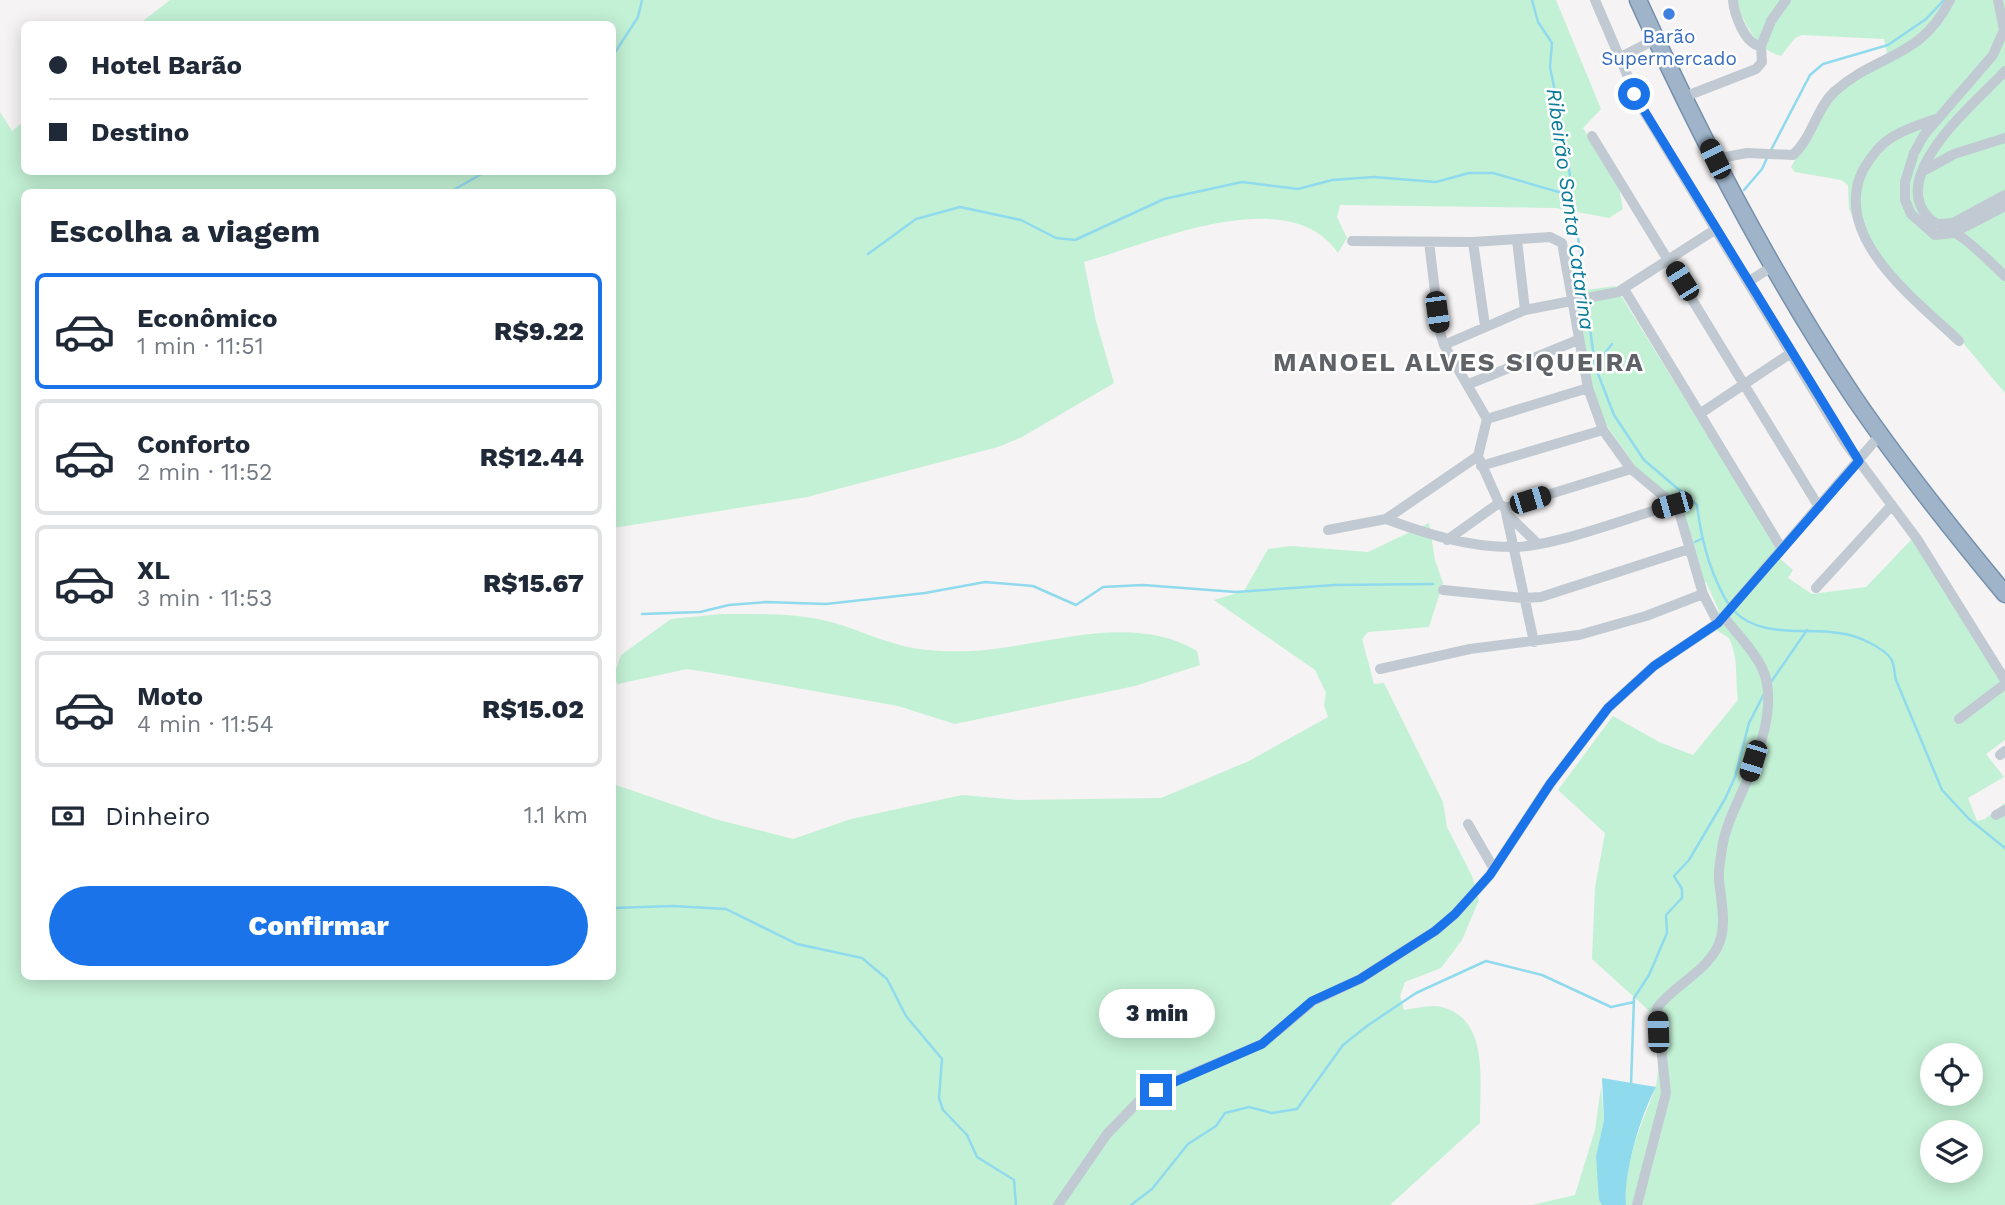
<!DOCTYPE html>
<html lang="pt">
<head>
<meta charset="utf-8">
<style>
	body { margin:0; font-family:"Work Sans",sans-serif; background:#f2f2f3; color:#1f2937; height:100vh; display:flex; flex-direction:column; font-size:26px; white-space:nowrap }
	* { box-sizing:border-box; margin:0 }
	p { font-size:23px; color:#747a83 }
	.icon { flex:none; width:38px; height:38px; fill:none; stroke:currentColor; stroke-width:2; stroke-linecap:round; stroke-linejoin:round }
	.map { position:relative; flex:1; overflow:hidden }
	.sheet { position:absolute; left:21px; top:189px; width:595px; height:791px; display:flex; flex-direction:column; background:#fff; border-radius:10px; box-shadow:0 4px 18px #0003 }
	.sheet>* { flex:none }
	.banner { position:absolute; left:21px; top:21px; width:595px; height:154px; border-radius:10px; box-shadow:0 4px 18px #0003; display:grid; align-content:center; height:154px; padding:0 28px; background:#fff }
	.fabs { position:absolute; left:1920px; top:1043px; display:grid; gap:14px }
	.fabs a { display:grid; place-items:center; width:63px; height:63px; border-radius:50%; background:#fff; box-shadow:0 4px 18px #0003; font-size:35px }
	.end { position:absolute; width:32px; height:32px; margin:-16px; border:9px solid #1a73e8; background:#fff; box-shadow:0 0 0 4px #fff }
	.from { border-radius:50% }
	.bubble { position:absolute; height:49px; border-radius:24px; background:#fff; box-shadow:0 4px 18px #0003; font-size:23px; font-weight:800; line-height:49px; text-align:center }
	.car { position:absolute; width:21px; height:42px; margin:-21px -10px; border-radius:9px; box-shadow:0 0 5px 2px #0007; background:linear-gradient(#222 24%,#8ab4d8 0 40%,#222 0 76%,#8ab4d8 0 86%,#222 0) }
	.banner b { display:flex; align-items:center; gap:24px; height:66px; font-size:26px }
	.banner b+b { border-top:2px solid #e0e1e3 }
	.banner i { width:18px; height:18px; background:#1f2937 }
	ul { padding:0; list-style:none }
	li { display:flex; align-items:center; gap:21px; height:116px; margin:0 14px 10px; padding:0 14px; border:4px solid #e0e1e3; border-radius:10px }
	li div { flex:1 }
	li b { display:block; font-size:26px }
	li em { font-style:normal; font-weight:800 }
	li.on { border-color:#1a73e8 }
	li>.icon { width:63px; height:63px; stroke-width:1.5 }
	h2 { padding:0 28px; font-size:32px; line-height:84px }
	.pay { display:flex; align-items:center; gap:18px; height:77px; padding:0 28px; font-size:26px }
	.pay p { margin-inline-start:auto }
	.cta { display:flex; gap:14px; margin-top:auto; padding:14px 28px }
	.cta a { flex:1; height:80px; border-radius:42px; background:#1a73e8; color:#fff; font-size:28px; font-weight:800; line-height:80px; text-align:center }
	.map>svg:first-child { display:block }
</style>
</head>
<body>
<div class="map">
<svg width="2005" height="1205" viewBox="0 0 2005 1205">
	<rect width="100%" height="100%" fill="#f5f3f3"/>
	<path fill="#c3f1d5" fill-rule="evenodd" d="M170 0H1556L1601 109 1583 128 1618 182 1623 209 1609 218 1556 208 1340 205 1337 217 1347 238 1338 253C1288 180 1150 244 1084 262L1096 321 1114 383 1022 437 998 447 807 497 613 528 612 192H24V976H612L613 784 715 819 793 839 851 819 962 795 1018 800 1161 798 1249 761 1328 717 1324 705 1326 693 1315 670 1214 600 1244 591 1268 549 1291 546 1368 552 1429 523 1435 560 1443 583 1429 627 1368 632 1362 639 1374 684 1384 683 1443 802 1447 827 1472 876 1479 900 1462 940 1441 968 1405 982 1400 996 1404 1010C1415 1009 1431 1004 1442 1007 1491 1020 1479 1085 1480 1123L1390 1205H0V112L12 131 24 121V172H612V24H139Z
		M1734 0H2005V393L1949 326 1899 285 1860 236 1849 208 1848 185 1841 180 1795 172 1791 167 1829 102 1848 84 1888 57 1884 39 1802 35 1795 38 1781 56C1755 49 1745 22 1734 0Z
		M1615 286 1774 543 1778 557 1793 570 1788 578 1812 594 1866 587 1913 538 2005 687V740L1986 754 2004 777 1968 798 1977 821 1985 819 2005 803V1205H1626C1622 1167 1642 1123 1655 1089 1661 1073 1656 1035 1656 1017L1592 959 1595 888 1605 833 1558 790 1613 716 1659 742 1693 755 1738 700C1735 678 1739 659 1729 638L1711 627 1719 611 1706 582 1702 581 1679 506 1642 476 1603 420 1593 396 1572 292ZM1932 1055H1970V1094H1932ZM1932 1132H1970V1171H1932Z
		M721 614C757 614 792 613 827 621 849 626 871 637 893 643 917 651 946 652 972 651 1045 647 1129 611 1197 651L1200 665 1135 686 955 724 898 706 713 673 687 669 618 684 613 678 621 655 671 619Z
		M1601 1087 1604 1120 1596 1157 1602 1205H1532L1575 1195 1595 1130Z"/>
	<path fill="#90daee" d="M1602 1078 1656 1087C1641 1114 1623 1173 1626 1205H1602L1599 1200 1596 1156 1604 1120Z"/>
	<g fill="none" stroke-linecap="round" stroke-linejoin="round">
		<path stroke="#90daee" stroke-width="2.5" d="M1532 0 1538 22 1552 43 1550 67 1566 146 1595 366 1614 415 1644 460 1697 505C1701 539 1711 576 1729 605
			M612 57 638 17 642 0
			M1771 150 1810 75 1823 64 1888 45 1926 19 1944 0
			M1744 190 1762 169 1768 156
			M450 192 485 172
			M868 254 916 219 960 207 1021 220 1056 238 1075 240 1164 199 1242 182 1298 189 1332 180 1374 177 1436 182 1469 173H1493L1562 193 1572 192
			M1595 366 1612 344
			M1695 542 1703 538
			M1733 610C1768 647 1826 618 1870 643 1878 647 1887 652 1891 659 1895 665 1894 674 1896 680L1942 790 1969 819 2005 848
			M642 614 700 612 729 605 766 602 826 604 925 593 985 582 1033 586 1076 605 1103 587 1143 585 1236 592 1335 585 1433 584
			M1771 682 1807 630
			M612 908 673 906 726 909 797 944 862 958 887 979 906 1016 942 1059 939 1098 943 1110 967 1135 977 1157 1014 1180 1016 1205
			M1631 1085 1634 998 1649 975 1667 933 1666 915 1682 898V889L1674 876 1689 860 1725 799 1735 777 1749 723 1764 694
			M1131 1205 1152 1189 1188 1144 1216 1126 1225 1113 1249 1107 1272 1113 1297 1109 1343 1045 1367 1026 1416 993 1486 961 1542 975 1611 1007 1634 1002"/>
		<defs>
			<path id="trunk" d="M1638 0C1700 137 1770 271 1853 396 1900 465 1952 530 2005 594"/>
		</defs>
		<use href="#trunk" stroke="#7690ad" stroke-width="19"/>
		<path stroke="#c1cad2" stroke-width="10" d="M1595 0 1640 105 1844 441 1917 539 2005 680
			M1733 0C1734 14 1745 45 1761 46L1771 21 1786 0
			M1998 0 2004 30 1993 55 1924 135 1914 153 1905 182V200L1911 214 1935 235 1953 233 2005 206
			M1619 58 1656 39
			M2005 71C1980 99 1887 173 1928 217 1936 226 1949 229 1960 236 1976 247 1991 263 2005 276
			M1684 97 1756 69 1762 62 1761 46
			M1936 119C1921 124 1904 129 1891 138 1879 145 1870 158 1863 170 1830 237 1917 301 1959 341
			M1592 136 1819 507
			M1715 159 1747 153 1793 155C1812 138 1816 109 1834 92 1877 53 1920 60 1950 0
			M1925 170 1954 154 2005 138
			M1939 224 1953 223 2005 195
			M1517 240 1525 310
			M1352 241 1473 242 1550 237 1562 243 1588 388 1603 430 1631 469 1678 508 1703 594 1718 623
			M1429 242 1440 332 1444 345 1487 419 1478 456 1499 503 1505 508 1534 642
			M1473 242 1485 326
			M1748 282 1773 266
			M1624 289 1782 549
			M1444 345 1525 310 1618 292 1716 229
			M1469 384 1578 340
			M1701 413 1791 353
			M1487 419 1588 388
			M1481 466 1603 430
			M1505 508 1631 469
			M1506 513 1538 544
			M1386 519C1427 534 1467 547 1511 547 1551 548 1630 517 1672 505
			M1328 530 1386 519 1478 456
			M1447 540 1499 503
			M1816 588 1892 505
			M1443 590 1523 598 1541 597 1689 549
			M1380 669 1470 649 1579 635 1646 616 1703 594
			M1959 719 2005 684
			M2000 755 2005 751
			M1996 815 2005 810
			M1468 824 1494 869
			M1058 1205 1107 1134 1138 1102 1170 1083 1262 1044 1313 1001 1360 979 1435 931 1455 914 1490 875 1550 784 1608 708 1654 666 1718 623 1880 435
			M1637 1205 1666 1093 1657 1008C1674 985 1703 974 1717 948 1728 927 1721 902 1719 880 1718 869 1721 858 1722 848 1726 824 1737 804 1746 783 1760 751 1778 701 1762 668 1753 649 1737 634 1724 617"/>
		<use href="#trunk" stroke="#9fb4c9" stroke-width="16"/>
	</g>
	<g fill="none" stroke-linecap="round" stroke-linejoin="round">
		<path stroke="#1a73e8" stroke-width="9" d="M1156 1090 1262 1044 1312 1001 1360 979 1435 931 1455 914 1490 875 1550 784 1608 708 1654 666 1718 623 1859 461 1634 94"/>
	</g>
	<circle fill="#3f7fe0" stroke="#fff" stroke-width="2.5" cx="1669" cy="14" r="7"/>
	<g text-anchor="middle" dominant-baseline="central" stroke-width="5" stroke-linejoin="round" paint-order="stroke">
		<g font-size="19" fill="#366cbe" stroke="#fff">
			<text x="1669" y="36">Barão<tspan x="1669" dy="22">Supermercado</tspan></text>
		</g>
		<g font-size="21" font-style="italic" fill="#0c7c9b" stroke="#fff">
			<text transform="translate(1571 209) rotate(82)">Ribeirão Santa Catarina</text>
		</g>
		<g font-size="26" font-weight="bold" letter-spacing="2" fill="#5f6368" stroke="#fff">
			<text x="1459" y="362">MANOEL ALVES SIQUEIRA</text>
		</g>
	</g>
</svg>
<div class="fabs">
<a><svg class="icon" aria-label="locate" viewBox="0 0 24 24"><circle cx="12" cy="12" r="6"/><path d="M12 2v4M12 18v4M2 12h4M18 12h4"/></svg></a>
<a><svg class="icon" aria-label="layers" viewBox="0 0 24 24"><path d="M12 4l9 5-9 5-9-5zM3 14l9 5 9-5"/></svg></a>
</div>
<i class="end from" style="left:1634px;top:94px"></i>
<i class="end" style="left:1156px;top:1090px"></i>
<div class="bubble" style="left:1099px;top:989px;width:116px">3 min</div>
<i class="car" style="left:1715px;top:159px;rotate:334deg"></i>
<i class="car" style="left:1682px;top:281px;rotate:328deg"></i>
<i class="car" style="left:1437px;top:312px;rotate:172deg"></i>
<i class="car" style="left:1530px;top:500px;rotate:73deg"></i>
<i class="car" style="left:1672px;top:505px;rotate:254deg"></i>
<i class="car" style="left:1753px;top:761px;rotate:197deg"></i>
<i class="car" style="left:1658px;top:1032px;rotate:358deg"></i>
<div class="banner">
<b><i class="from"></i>Hotel Barão</b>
<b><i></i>Destino</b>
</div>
<section class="sheet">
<h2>Escolha a viagem</h2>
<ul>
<li class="on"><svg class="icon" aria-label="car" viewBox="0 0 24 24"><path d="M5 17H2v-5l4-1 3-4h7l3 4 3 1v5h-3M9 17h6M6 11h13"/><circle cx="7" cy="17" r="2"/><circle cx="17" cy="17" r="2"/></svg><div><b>Econômico</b><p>1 min · 11:51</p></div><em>R$9.22</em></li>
<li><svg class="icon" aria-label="car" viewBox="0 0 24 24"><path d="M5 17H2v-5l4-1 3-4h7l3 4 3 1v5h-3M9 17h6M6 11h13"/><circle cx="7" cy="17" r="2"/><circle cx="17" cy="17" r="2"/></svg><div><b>Conforto</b><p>2 min · 11:52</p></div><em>R$12.44</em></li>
<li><svg class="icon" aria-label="car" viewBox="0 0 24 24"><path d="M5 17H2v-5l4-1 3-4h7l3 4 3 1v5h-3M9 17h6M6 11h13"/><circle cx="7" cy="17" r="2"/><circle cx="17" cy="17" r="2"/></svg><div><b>XL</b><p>3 min · 11:53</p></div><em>R$15.67</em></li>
<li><svg class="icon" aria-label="car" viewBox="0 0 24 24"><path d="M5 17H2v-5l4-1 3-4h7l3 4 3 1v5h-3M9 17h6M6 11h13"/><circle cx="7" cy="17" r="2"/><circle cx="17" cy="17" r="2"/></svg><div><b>Moto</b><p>4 min · 11:54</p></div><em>R$15.02</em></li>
</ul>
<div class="pay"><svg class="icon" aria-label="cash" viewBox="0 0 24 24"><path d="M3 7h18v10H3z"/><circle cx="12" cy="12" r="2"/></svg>Dinheiro<p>1.1 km</p></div>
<div class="cta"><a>Confirmar</a></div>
</section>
</div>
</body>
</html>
